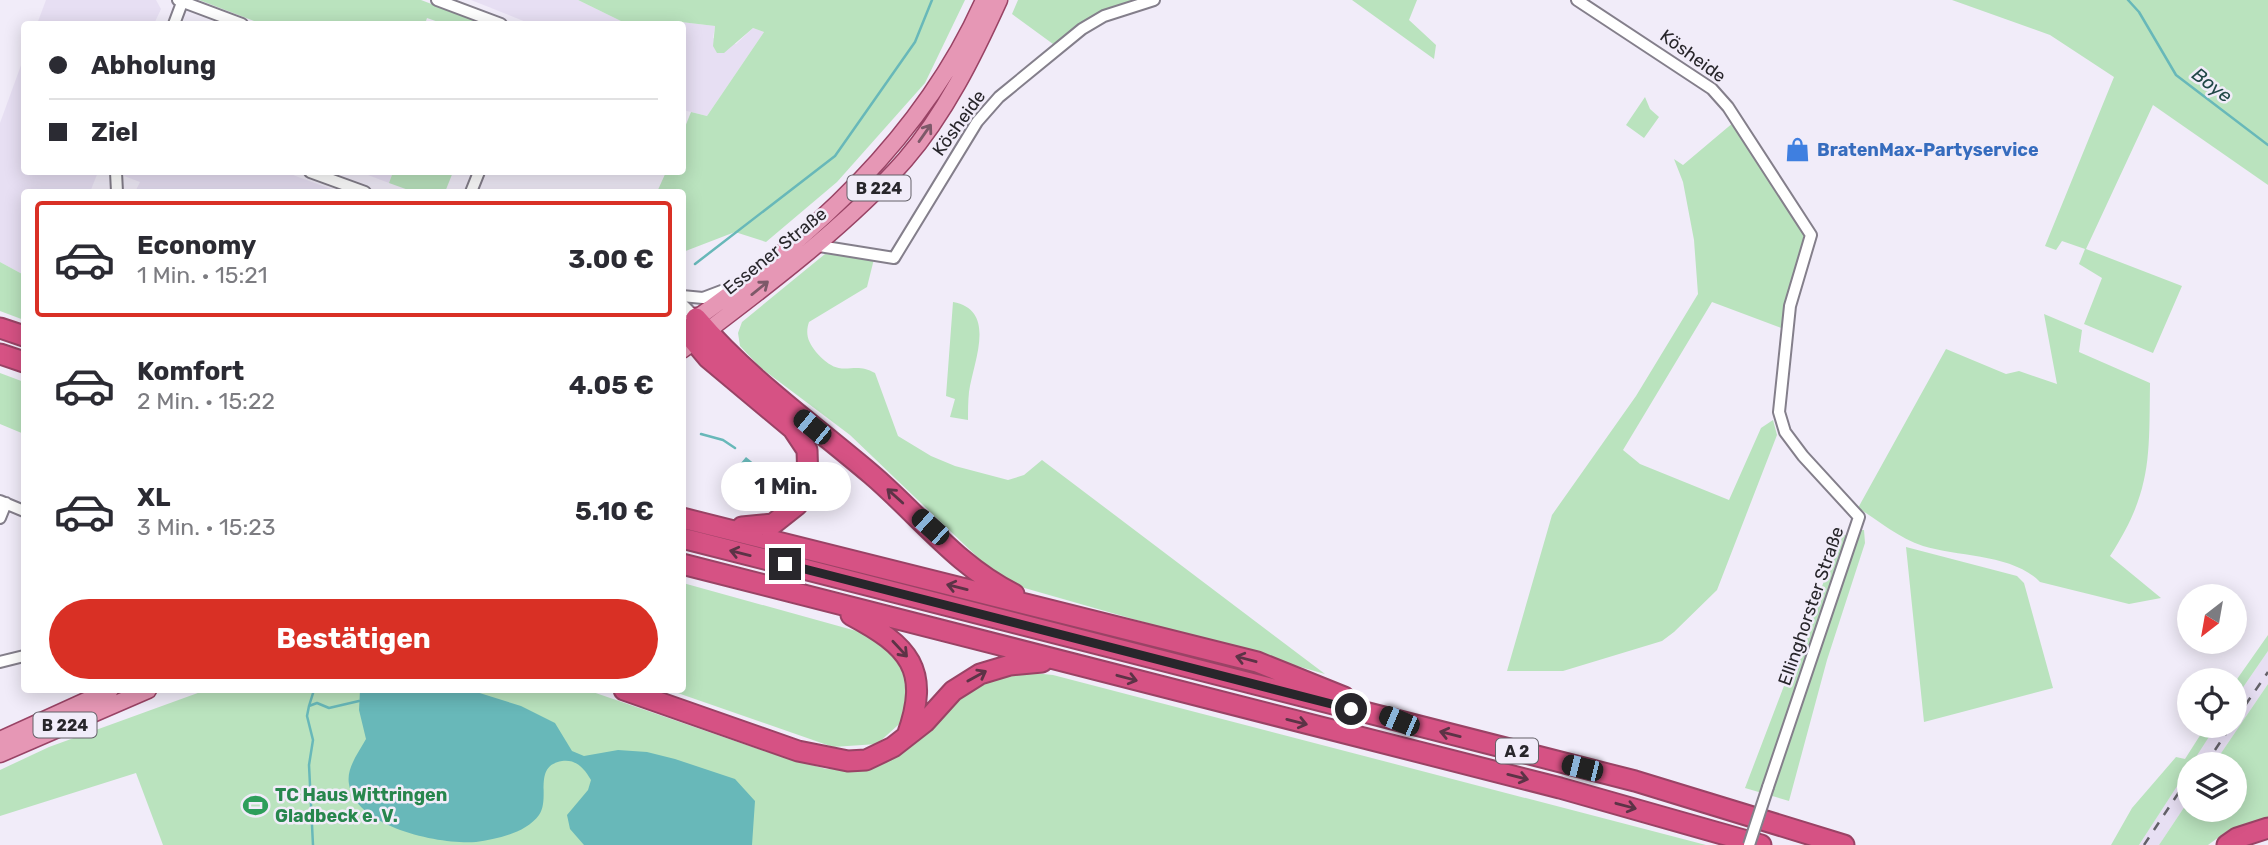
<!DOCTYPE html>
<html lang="de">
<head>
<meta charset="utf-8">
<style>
	body { margin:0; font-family:Rubik,sans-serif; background:#f2f2f3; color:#2b2b33; height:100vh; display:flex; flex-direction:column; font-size:26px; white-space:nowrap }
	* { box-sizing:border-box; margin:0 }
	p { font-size:23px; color:#7c7c81 }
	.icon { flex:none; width:38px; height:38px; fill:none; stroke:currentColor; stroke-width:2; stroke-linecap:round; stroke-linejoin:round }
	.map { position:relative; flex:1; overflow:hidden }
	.details { position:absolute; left:21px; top:189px; width:665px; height:504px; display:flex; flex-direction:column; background:#fff; border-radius:7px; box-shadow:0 4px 18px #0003 }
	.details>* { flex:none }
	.banner { position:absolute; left:21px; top:21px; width:665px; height:154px; border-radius:7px; box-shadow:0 4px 18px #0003; display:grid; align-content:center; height:154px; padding:0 28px; background:#fff }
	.needle { width:46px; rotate:211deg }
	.fabs { position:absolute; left:2177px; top:584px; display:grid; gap:14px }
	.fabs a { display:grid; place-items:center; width:70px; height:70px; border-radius:50%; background:#fff; box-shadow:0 4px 18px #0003; font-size:35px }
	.end { position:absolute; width:32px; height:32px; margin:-16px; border:9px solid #28262b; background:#fff; box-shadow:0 0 0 4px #fff }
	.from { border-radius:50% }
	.bubble { position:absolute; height:49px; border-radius:24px; background:#fff; box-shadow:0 4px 18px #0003; font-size:23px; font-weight:700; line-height:49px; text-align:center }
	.car { position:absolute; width:21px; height:42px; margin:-21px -10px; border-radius:9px; box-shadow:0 0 5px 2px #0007; background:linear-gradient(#222 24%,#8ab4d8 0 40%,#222 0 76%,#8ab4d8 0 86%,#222 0) }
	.banner b { display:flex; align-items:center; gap:24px; height:66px; font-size:26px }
	.banner b+b { border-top:2px solid #e1e1e2 }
	.banner i { width:18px; height:18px; background:#2b2b33 }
	ul { padding:12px 0 0; list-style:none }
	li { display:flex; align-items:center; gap:21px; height:116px; margin:0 14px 10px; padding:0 14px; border:4px solid transparent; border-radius:7px }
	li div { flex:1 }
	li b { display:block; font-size:26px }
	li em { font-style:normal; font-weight:700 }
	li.active { border-color:#d93025 }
	li>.icon { width:63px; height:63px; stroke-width:1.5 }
	.button { display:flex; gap:14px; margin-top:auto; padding:14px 28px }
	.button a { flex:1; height:80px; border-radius:42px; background:#d93025; color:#fff; font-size:28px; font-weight:700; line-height:80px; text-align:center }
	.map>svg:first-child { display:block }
</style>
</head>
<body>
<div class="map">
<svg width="2268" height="845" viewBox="0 0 2268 845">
	<rect width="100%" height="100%" fill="#f1ecf9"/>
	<path fill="#e7dff3" d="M46 0H156L161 9 154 24H37Z
		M471 0H578L627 24H531Z
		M681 22 715 26 713 38 736 44 753 28 764 32 707 116 683 110 682 24H665Z
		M24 57V172H98L90 192H24V275L0 262V123Z
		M125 172H285L339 192H135L140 182 124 176Z
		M360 172H393L389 183Z
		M2268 651V684L2213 765H2190L2216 726H2235V699Z
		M2189 767V800L2159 845H2139Z"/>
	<path fill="#bae3be" d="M199 0H421L484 24H444L427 18 425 24H262Z
		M578 0H965L925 83 837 182 766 242 735 232 683 252 682 192H657L666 172H682L683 132 691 112 707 116 764 32 753 28 724 53H717L713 46 715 26 681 22 627 24Z
		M1018 0H1139L1103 11 1053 44 1012 14Z
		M1352 0H1417L1409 20 1436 45 1434 59Z
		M1952 0H2268V185L2153 105 2086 249 2182 286 2153 353 2084 324 2102 278 2079 264 2085 249 2062 241 2056 250 2045 246 2114 77 2050 35Z
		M1645 97 1650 109 1659 117 1644 138 1626 125Z
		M1734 122 1805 236 1784 329 1712 302 1623 450 1640 464 1729 500 1761 428 1773 420 1777 435 1717 590 1674 632 1662 641 1563 671H1507L1552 515 1636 396 1698 294 1694 240 1683 182 1674 159 1683 165Z
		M393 172H453L445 192H414L389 183Z
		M825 254 874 259 867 287 809 322C805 334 808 342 816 352 842 382 851 359 875 373L898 436 931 456 955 466 1008 480 1024 475 1042 460 1325 674 1021 587 992 571 850 435 761 368 740 346 738 333 742 322Z
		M0 262 24 275V320L0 311Z
		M953 302C998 310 973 363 969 392 968 401 968 411 968 420L950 417 955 399 946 396Z
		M2044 314 2082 330 2079 352 2150 383C2149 458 2152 491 2110 556L2161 598 2129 604 2040 582C2013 554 1959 557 1923 546 1900 539 1878 520 1858 508L1946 349 2006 374 2019 371 2057 384Z
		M0 373 24 382V434L0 424Z
		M1858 530H1864L1865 543 1827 660 1789 801 1745 788 1842 534 1855 538Z
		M1906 547 2017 576 2024 583 2053 688 1924 722Z
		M683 583 860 632 887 649 912 683 907 717 877 744 833 747 669 690H682Z
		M2268 635V651L2235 699V682Z
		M1013 671 1053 675 1706 845H163L136 773 0 816V770L49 747 206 690H587L764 751 826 769 855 770 885 762 908 748 958 697 983 680Z
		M2268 684V818L2230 829 2208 845H2159L2189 800V810H2235V765H2213Z
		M2206 726H2216L2139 845H2111L2132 808 2176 757 2185 759Z"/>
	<path fill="#68b8b9" d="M746 457 756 465 739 485 729 477Z
		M360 690H470L521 706 555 723 572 751 584 756 618 750 647 752 675 759 735 779 755 801 752 845H584L570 829 567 815 588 790 591 780C584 768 576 759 562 761 532 766 551 798 539 815 526 833 497 839 476 842 440 845 355 827 349 784 346 768 359 752 366 739L359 710Z"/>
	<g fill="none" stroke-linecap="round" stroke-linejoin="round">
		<path stroke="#68b8b9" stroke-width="2.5" d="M2128 0 2139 12 2176 75 2268 145
			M695 264 835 156 915 42 932 0
			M701 434 723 440 735 448
			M309 706 314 690
			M313 845 309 765 313 740 307 716 309 706 317 703 329 708 359 701"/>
		<defs>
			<path id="minor" d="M178 0 242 24
				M437 0 501 24
				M1577 0 1712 89 1728 107 1811 235 1790 306 1779 412 1785 432 1803 456 1859 517 1768 787
				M174 24 183 0
				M116 172 117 192
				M310 172 365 192
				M471 192 479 172
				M813 245 894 258 977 122 999 97 1082 29 1104 16 1154 0
				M682 296 703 298 732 287
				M682 304 696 318
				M0 501 24 511
				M0 518 6 503
				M0 662 24 656"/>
			<path id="primary" d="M687 325C809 240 923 138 984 0
				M682 350C755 295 845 228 905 160 945 114 974 55 999 0
				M0 740 110 690
				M0 754 148 690"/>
			<path id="motorway" d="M696 318C748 379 811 423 871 474 918 514 958 567 1014 594
				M0 328 24 336
				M683 328 708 358 793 429 807 450 808 482 797 505 773 524 742 527
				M0 354 24 362
				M682 518 1257 662 1344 697
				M682 538 1635 781 1844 845
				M682 564 1560 788 1761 845
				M851 615C909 646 931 669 907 736
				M624 690 798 751 848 761 866 760 893 747 925 722 953 691 980 674 1010 665 1042 662
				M2227 845 2237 838 2268 828"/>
		</defs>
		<use href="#minor" stroke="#847f8b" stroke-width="14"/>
		<use href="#primary" stroke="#994365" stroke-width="19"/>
		<use href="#motorway" stroke="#994365" stroke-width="23"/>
		<use href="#minor" stroke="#fff" stroke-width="10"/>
		<use href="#primary" stroke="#e697b5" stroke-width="16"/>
		<use href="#motorway" stroke="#d65284" stroke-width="19"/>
		<path stroke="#636168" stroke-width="2.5" stroke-dasharray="9 9" stroke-linecap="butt" d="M2235 720 2268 672
			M2205 765 2231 726
			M2144 845 2189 777"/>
		<defs>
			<path id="minor-bridge" d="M1749 845 1768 787"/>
		</defs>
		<use href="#minor-bridge" stroke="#847f8b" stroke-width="14" stroke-linecap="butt"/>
		<use href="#minor-bridge" stroke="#fff" stroke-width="10"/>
	</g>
	<defs><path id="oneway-shaft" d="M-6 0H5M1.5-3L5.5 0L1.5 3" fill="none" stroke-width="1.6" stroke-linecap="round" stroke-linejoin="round" transform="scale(1.75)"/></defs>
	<g stroke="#7d5969">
		<use href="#oneway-shaft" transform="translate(925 133) rotate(-55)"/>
		<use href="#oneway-shaft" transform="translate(760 288) rotate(-39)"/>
	</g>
	<g stroke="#5c3346">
		<use href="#oneway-shaft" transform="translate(895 496) rotate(-138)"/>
		<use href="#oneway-shaft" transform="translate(740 553) rotate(-166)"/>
		<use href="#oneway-shaft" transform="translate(957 587) rotate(-166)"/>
		<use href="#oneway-shaft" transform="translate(900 649) rotate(47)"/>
		<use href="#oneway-shaft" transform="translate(1246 659) rotate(-165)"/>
		<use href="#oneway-shaft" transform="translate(977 676) rotate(-29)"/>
		<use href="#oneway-shaft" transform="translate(1127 678) rotate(15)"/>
		<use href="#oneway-shaft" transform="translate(1297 722) rotate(14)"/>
		<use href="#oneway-shaft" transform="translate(1450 734) rotate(-166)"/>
		<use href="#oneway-shaft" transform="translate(1518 777) rotate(14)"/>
		<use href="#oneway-shaft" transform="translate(1626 806) rotate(15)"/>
	</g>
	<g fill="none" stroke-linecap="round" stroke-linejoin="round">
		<path stroke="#28262b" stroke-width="9" d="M785 564 1351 709"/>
	</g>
	<defs>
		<symbol id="shop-bare" viewBox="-9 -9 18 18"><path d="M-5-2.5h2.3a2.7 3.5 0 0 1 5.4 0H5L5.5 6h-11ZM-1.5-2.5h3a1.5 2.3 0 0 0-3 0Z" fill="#3f7fe0" stroke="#f1ecf9" stroke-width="2.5" paint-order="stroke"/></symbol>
		<symbol id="stadium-bare" viewBox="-9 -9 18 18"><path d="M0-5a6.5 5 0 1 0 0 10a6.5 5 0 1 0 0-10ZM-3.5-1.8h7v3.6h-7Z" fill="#2e9e5b" stroke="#f1ecf9" stroke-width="2.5" paint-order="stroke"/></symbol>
	</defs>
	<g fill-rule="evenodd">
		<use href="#shop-bare" x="1780" y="132" width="35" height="35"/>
		<use href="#stadium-bare" x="238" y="788" width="35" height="35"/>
	</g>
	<g text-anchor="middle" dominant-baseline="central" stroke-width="5" stroke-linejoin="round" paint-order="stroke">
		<g fill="#f1ecf9" stroke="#646169" stroke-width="2">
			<rect x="847.5" y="175.5" width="63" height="25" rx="5"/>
			<rect x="33.5" y="712.5" width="63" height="25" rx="5"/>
			<rect x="1496" y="738.5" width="42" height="25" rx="5"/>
		</g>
		<g font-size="16" font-weight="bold" fill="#28262b">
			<text x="879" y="188">B 224</text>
			<text x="65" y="725">B 224</text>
			<text x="1517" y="751">A 2</text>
		</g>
		<g font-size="18" fill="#28262b" stroke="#f1ecf9">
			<text transform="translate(1693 56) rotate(36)">Kösheide</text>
			<text transform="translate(959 123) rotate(-54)">Kösheide</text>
			<text transform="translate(775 251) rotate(-39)">Essener Straße</text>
			<text transform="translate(1811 606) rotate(-71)">Ellinghorster Straße</text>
		</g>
		<g font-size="18" font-weight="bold" fill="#366cbe" stroke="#f1ecf9" text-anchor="start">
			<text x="1817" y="150">BratenMax-Partyservice</text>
		</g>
		<g font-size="18" font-weight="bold" fill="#27864d" stroke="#f1ecf9" text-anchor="start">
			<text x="275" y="795">TC Haus Wittringen<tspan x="275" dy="21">Gladbeck e. V.</tspan></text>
		</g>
		<g font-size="19" font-style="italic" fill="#214747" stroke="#f1ecf9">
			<text transform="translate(2212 85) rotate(37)">Boye</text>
		</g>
	</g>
</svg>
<div class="fabs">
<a><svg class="needle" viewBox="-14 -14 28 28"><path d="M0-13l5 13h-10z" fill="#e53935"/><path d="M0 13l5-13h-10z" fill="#7c7c81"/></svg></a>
<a><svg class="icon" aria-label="locate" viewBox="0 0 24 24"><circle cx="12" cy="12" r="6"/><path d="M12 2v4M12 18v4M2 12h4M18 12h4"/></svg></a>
<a><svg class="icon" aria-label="layers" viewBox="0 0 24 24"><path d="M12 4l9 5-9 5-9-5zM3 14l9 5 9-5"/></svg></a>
</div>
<i class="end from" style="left:1351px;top:709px"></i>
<i class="end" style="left:785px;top:564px"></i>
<div class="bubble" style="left:721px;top:462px;width:130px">1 Min.</div>
<i class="car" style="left:812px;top:427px;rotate:309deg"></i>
<i class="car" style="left:930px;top:527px;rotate:312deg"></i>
<i class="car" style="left:1399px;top:721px;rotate:293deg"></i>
<i class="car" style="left:1582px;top:768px;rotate:284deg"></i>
<div class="banner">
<b><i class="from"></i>Abholung</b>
<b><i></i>Ziel</b>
</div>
<section class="details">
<ul>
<li class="active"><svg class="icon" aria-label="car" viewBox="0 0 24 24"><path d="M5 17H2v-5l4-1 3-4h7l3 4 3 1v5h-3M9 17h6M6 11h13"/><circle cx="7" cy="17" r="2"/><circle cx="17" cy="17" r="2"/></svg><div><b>Economy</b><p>1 Min. · 15:21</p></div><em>3.00 €</em></li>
<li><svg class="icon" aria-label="car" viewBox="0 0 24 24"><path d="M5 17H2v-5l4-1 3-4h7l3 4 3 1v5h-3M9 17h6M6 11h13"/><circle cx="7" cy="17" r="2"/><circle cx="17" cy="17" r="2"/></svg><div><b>Komfort</b><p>2 Min. · 15:22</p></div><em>4.05 €</em></li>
<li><svg class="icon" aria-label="car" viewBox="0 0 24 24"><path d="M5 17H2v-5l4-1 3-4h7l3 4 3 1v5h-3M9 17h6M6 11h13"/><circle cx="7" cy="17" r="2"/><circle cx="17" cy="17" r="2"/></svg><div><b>XL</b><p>3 Min. · 15:23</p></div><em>5.10 €</em></li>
</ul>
<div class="button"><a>Bestätigen</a></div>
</section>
</div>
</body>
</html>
